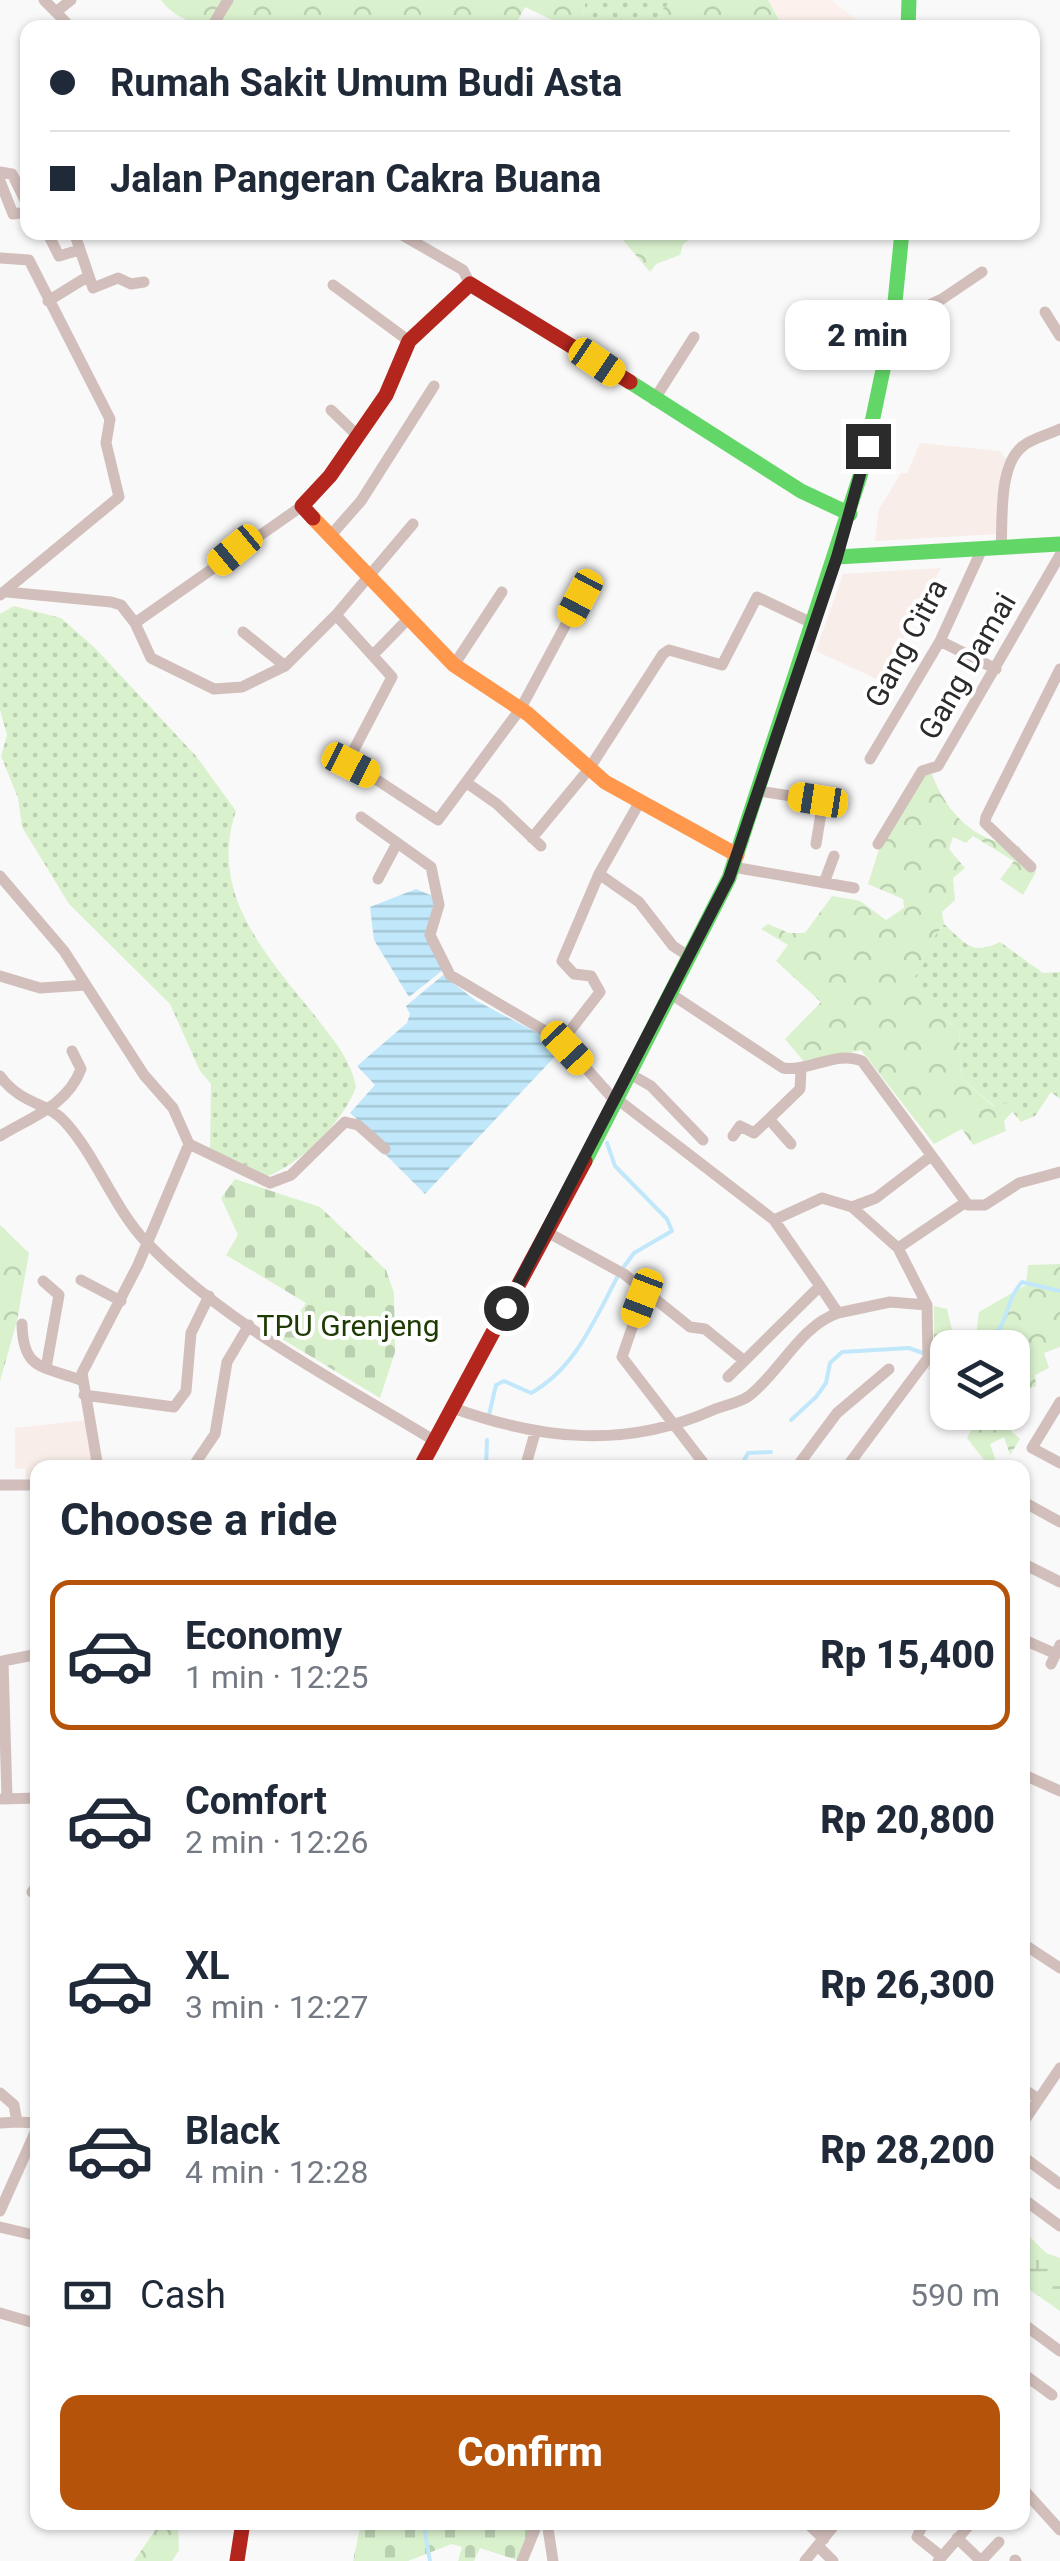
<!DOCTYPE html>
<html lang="en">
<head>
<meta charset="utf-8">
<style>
	body { margin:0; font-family:Roboto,sans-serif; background:#f6f6f7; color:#1f2937; height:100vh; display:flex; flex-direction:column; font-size:38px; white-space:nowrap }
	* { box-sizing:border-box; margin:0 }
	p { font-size:32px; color:#747a83 }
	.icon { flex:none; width:55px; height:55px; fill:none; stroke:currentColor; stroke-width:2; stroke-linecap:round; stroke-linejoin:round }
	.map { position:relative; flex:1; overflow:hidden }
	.sheet { position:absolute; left:30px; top:1460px; width:1000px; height:1070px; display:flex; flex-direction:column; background:#fff; border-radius:20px; box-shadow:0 2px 8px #0004 }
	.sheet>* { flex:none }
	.banner { position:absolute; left:20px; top:20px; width:1020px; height:220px; border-radius:20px; box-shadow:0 2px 8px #0004; display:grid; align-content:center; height:220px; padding:0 30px; background:#fff }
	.buttons { position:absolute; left:930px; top:1330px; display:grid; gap:20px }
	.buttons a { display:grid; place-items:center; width:100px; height:100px; border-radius:20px; background:#fff; box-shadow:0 2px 8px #0004; font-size:50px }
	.end { position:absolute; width:45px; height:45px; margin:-22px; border:12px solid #2b2b2c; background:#fff; box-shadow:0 0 0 5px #fff }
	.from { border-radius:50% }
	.bubble { position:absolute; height:70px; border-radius:20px; background:#fff; box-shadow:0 2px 8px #0004; font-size:32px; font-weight:800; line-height:70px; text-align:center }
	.car { position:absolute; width:30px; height:60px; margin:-30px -15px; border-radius:12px; box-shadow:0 0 8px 2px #0007; background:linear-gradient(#f5c518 24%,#345 0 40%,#f5c518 0 76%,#345 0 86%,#f5c518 0) }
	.banner b { display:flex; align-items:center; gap:35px; height:95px; font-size:38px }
	.banner b+b { border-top:2px solid #e0e1e3 }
	.banner i { width:25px; height:25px; background:#1f2937 }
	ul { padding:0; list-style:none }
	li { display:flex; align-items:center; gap:30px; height:150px; margin:0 20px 15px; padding:0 10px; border:5px solid transparent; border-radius:20px }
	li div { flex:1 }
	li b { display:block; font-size:38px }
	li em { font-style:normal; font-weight:800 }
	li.current { border-color:#b45309 }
	li>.icon { width:90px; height:90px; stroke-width:1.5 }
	h2 { padding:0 30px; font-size:45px; line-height:120px }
	.pay { display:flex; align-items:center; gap:25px; height:110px; padding:0 30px; font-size:38px }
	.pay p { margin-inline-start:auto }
	.cta { display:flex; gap:20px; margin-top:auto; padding:20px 30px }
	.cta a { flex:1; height:115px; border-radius:20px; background:#b45309; color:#fff; font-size:40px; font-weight:800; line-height:115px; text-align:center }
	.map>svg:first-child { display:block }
</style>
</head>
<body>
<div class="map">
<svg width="1060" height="2561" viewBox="0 0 1060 2561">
	<defs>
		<pattern id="grass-dots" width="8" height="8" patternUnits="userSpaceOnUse" patternTransform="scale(2.5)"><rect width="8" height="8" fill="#daf1ce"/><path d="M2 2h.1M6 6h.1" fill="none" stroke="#bbcfb1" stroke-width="1.8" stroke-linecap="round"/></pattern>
		<pattern id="forest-crowns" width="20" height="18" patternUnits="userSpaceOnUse" patternTransform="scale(2.5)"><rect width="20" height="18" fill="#daf1ce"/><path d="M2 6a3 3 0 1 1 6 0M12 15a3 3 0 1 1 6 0" fill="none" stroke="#bbcfb1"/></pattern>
		<pattern id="wetland-marsh" width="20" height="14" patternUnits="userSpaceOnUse" patternTransform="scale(2.5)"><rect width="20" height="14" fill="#daf1ce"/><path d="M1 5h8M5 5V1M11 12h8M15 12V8" fill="none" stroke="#bbcfb1"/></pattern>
		<pattern id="cemetery-stones" width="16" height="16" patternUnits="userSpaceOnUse" patternTransform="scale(2.5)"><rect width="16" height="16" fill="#daf1ce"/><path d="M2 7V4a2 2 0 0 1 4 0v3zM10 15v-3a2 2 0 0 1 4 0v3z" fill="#bbcfb1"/></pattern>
		<pattern id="water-rules" width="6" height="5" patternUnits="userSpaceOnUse" patternTransform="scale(2.5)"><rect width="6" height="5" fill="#c0e8fa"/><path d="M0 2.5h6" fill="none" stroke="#a5c7d6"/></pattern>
	</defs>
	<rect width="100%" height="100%" fill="#f9f9f9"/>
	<path fill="#fcf1ec" d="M768 0H831L866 27H783Z"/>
	<path fill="#f8ede9" d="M920 443 1000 451 1007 460 998 534 875 541 879 509 901 473H907Z
		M941 568 881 681 816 651 843 574Z
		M86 1420 96 1467 38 1468 37 1481 26 1480 25 1468 15 1469V1428Z"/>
	<path fill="url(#grass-dots)" d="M586 0H675L661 10 658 27 580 28Z
		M14 606 61 618 95 648 196 756 236 811C207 896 270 959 319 1021 335 1042 351 1060 356 1087 343 1122 300 1165 265 1177L210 1151 211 1084 200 1071 170 1004 69 904 22 827 18 798 1 756 7 735 0 710V614Z
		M944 924C966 943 970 956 1000 942L1043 973 1060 972V1099L1051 1092 1035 1116 1021 1122 1006 1104 994 1106 961 1078 959 1031 908 986 930 954 924 950Z"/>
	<path fill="url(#forest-crowns)" d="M161 0H586L580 28 567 27 525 7 514 27 262 28 254 21C219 28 184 30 161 0Z
		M675 0H768L783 27H658L661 10Z
		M617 233H700L683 244 680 255 656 264 650 272Z
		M932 774C946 813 976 843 1019 846L1036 872 1023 895 1000 879 1014 861 973 836 966 843 953 837 949 849 965 868 953 878 955 900 942 912 944 924 925 949 931 954 908 986 959 1031 961 1078 993 1106 1006 1103 1013 1111 1004 1121 1006 1131 973 1145 962 1129 934 1144 861 1050 806 1064 785 1039 821 1002 776 961 788 945 761 929 768 924 789 933H805L832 896 860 901 886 920 904 908 903 899 868 884 881 843 925 775Z
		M0 1225 29 1253 17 1321 0 1381Z
		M1060 1264V1347L1044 1353 1049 1368 1035 1375 1036 1386 1025 1390 1018 1400 1026 1405 1011 1431 1020 1439 1010 1455 1004 1437 990 1444 996 1461 1004 1467H984V1460L967 1438 974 1425 967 1416 969 1413 1012 1412V1348H948L947 1375 928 1369 934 1354V1306L947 1309 953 1334 976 1335 979 1312 1026 1285 1028 1265Z
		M160 2523H178L179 2550 172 2561H134Z"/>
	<path fill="url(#wetland-marsh)" d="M1023 2230 1046 2253 1060 2258V2311L1023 2285Z"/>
	<path fill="url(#cemetery-stones)" d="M235 1179 320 1207 386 1270 394 1293 395 1352 380 1398 282 1339 306 1303 226 1255 238 1235 221 1198Z
		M361 2523H534L520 2561 480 2548 474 2561H458L462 2547 452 2544 408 2561H353Z"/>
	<path fill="url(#water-rules)" d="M416 889 435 897 429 924 443 970 409 997 374 940 370 907Z
		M443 975 475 1000 564 1047 425 1194 382 1151 386 1145 350 1113 375 1085 357 1066 407 1023 410 1014 406 1006Z"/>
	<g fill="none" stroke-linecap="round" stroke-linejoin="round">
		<path stroke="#c0e8fa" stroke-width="4" d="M607 1143 615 1166 667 1219 672 1231 634 1253 623 1268
			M981 1348C1011 1327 1002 1305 1022 1282L1060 1291
			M932 1356 948 1357
			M489 1415 496 1385 504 1381 531 1393C576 1368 595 1318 618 1276
			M791 1420 816 1397 826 1383 830 1363 842 1352 909 1348 923 1353
			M486 1468 487 1440
			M740 1468 748 1453 771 1452
			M423 2522 430 2561"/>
		<path stroke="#d2bfbb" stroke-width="11" d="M44 0 56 12 71 0
			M56 12 71 28
			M123 28H140
			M211 28 228 0
			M0 172 12 174 28 206
			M0 181 13 214 28 212
			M47 232 59 256 79 250
			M74 232 93 288 118 278 131 284 144 282
			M397 232 463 270 470 284
			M0 258 29 260 110 419 106 443 119 497 0 595
			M333 285 409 341
			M48 301 87 277
			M1045 312 1060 336
			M893 322 942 299 982 272
			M654 400 694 337
			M331 410 358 436
			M331 535 361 501 434 386
			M1001 548C1003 519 998 465 1023 446 1033 438 1048 435 1060 429
			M7 592 111 602 121 605 135 623 302 506
			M336 615 413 524
			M135 623 151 658 214 689 242 687 285 666
			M243 632 285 666 336 615 392 677 348 761 438 820 521 708 580 598
			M940 641 996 669
			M374 654 407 620
			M454 665 502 592
			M870 759 940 641 982 549
			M467 783 497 804 541 846
			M759 791 823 801 816 844
			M361 817 431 867 439 905 430 935 450 975 562 1041
			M532 838 589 769 663 654 669 650 722 665 757 597 814 624
			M878 844 922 771 938 766 1060 555
			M733 867 854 888
			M1031 867 985 823 986 817 1060 669
			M599 874 639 902 673 946 690 957
			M0 876 64 951 144 1075 173 1108 189 1144 138 1265 82 1373 98 1468
			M378 879 396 845
			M824 883 834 856
			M0 976 40 988 86 985
			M671 994 783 1068C809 1072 837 1050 862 1061L968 1205H985L1019 1183 1060 1172
			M630 1074 651 1086 703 1140
			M0 1076C22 1106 49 1102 66 1123 98 1159 113 1207 147 1243 228 1326 337 1381 435 1441
			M617 1099 774 1220 822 1198 852 1207 898 1248 966 1202
			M616 1102 562 1041 600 992 591 976 574 974 562 961 599 874 639 803
			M0 1136C31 1117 67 1106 81 1069L72 1051
			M733 1136 740 1126 754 1133 769 1119
			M189 1144 270 1183 291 1175 345 1122 358 1125 385 1149
			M791 1144 769 1119 800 1089 801 1070
			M852 1207 876 1198 931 1156
			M774 1220 820 1286
			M547 1232 624 1274 690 1327 705 1329 742 1359
			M898 1248 927 1305
			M81 1280 121 1301
			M43 1281 59 1295 46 1368
			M645 1290 622 1357 705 1465
			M22 1324C23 1370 42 1366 81 1380
			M728 1377 820 1286 838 1313 890 1302 927 1305 928 1358 846 1468
			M84 1395 174 1407 186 1391 191 1333 209 1296
			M1060 1402 1032 1448 1060 1463
			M453 1408C542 1440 625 1449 713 1410 725 1405 739 1403 749 1396 780 1372 800 1326 838 1313
			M192 1468 215 1434 227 1362 249 1325
			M525 1468 535 1433
			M796 1468 837 1413 889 1369
			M0 1485H38
			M1022 1501 1060 1522
			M1022 1563 1060 1582
			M1022 1639 1056 1654
			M1051 1664 1060 1645
			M1022 1774 1060 1791
			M2 1799 38 1798
			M7 1799 3 1661 38 1654
			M32 1892 38 1883
			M1022 1943 1060 1968
			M1022 2088 1037 2098
			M0 2093 14 2105 17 2122 38 2123
			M0 2123 17 2122
			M1022 2124 1060 2068
			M1022 2156 1060 2184
			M1022 2198 1060 2226
			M0 2211 38 2126
			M0 2227 38 2236
			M0 2313 38 2324
			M1022 2323 1060 2351
			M1022 2373 1052 2395
			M1022 2488 1060 2530
			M290 2522 292 2523
			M547 2522 553 2561
			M806 2522 824 2539
			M924 2522 917 2537 941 2556
			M957 2538 981 2561
			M818 2546 833 2561
			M1015 2560 1016 2561
			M522 2561 538 2522
			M805 2561 837 2522
			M938 2561 972 2522
			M981 2561 999 2542"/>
		<path stroke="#63d668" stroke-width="15" d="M908 28 909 0
			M630 382 801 491 850 514
			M837 557 1060 544
			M585 1161 729 878 862 470 893 322 902 232"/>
		<path stroke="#ff974d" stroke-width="15" d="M313 518 454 665 528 714 605 782 737 855"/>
		<path stroke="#b3261e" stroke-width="15" d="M313 518 302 506 330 476 386 395 409 341 470 284 630 382
			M420 1468 585 1161
			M237 2561 243 2522"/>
	</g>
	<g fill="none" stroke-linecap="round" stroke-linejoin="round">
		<path stroke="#2b2b2c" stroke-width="12" d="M506 1308 729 878 837 557 868 446"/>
	</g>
	<g text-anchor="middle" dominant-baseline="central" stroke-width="8" stroke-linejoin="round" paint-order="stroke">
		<g font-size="30" fill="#2b2b2c" stroke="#fff">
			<text transform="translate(906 643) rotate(-62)">Gang Citra</text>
			<text transform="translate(967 666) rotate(-60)">Gang Damai</text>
		</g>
		<g font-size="30" fill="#1e3b04" stroke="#fff">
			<text x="348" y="1325">TPU Grenjeng</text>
		</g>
	</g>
</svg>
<div class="buttons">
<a><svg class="icon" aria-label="layers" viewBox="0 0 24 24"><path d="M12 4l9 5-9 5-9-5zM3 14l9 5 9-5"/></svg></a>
</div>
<i class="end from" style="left:506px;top:1308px"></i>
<i class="end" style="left:868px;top:446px"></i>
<div class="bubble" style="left:785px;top:300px;width:165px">2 min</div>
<i class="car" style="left:597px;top:362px;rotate:124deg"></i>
<i class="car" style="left:235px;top:550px;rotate:230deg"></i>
<i class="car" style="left:580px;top:598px;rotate:208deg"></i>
<i class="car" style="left:351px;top:765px;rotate:117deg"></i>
<i class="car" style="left:818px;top:800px;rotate:279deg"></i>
<i class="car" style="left:567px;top:1048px;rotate:137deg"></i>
<i class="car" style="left:642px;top:1298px;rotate:201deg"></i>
<div class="banner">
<b><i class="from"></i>Rumah Sakit Umum Budi Asta</b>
<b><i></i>Jalan Pangeran Cakra Buana</b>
</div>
<section class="sheet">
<h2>Choose a ride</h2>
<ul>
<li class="current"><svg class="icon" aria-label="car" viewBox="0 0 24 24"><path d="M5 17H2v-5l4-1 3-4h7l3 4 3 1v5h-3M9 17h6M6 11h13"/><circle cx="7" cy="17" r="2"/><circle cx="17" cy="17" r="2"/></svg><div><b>Economy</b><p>1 min · 12:25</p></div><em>Rp 15,400</em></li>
<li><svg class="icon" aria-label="car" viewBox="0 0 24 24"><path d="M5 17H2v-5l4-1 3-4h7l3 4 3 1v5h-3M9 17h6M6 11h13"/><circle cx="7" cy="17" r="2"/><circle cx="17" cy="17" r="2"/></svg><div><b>Comfort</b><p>2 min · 12:26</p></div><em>Rp 20,800</em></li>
<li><svg class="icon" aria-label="car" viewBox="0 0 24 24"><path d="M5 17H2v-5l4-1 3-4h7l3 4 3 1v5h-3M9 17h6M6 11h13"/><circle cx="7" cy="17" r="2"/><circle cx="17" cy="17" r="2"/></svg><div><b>XL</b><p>3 min · 12:27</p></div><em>Rp 26,300</em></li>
<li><svg class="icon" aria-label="car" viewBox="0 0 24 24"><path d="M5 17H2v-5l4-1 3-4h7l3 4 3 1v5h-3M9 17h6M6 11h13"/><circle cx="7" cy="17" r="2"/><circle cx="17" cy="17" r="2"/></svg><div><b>Black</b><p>4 min · 12:28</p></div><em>Rp 28,200</em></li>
</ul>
<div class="pay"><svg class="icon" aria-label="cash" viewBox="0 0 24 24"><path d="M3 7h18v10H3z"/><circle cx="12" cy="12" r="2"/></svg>Cash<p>590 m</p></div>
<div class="cta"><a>Confirm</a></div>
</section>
</div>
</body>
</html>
